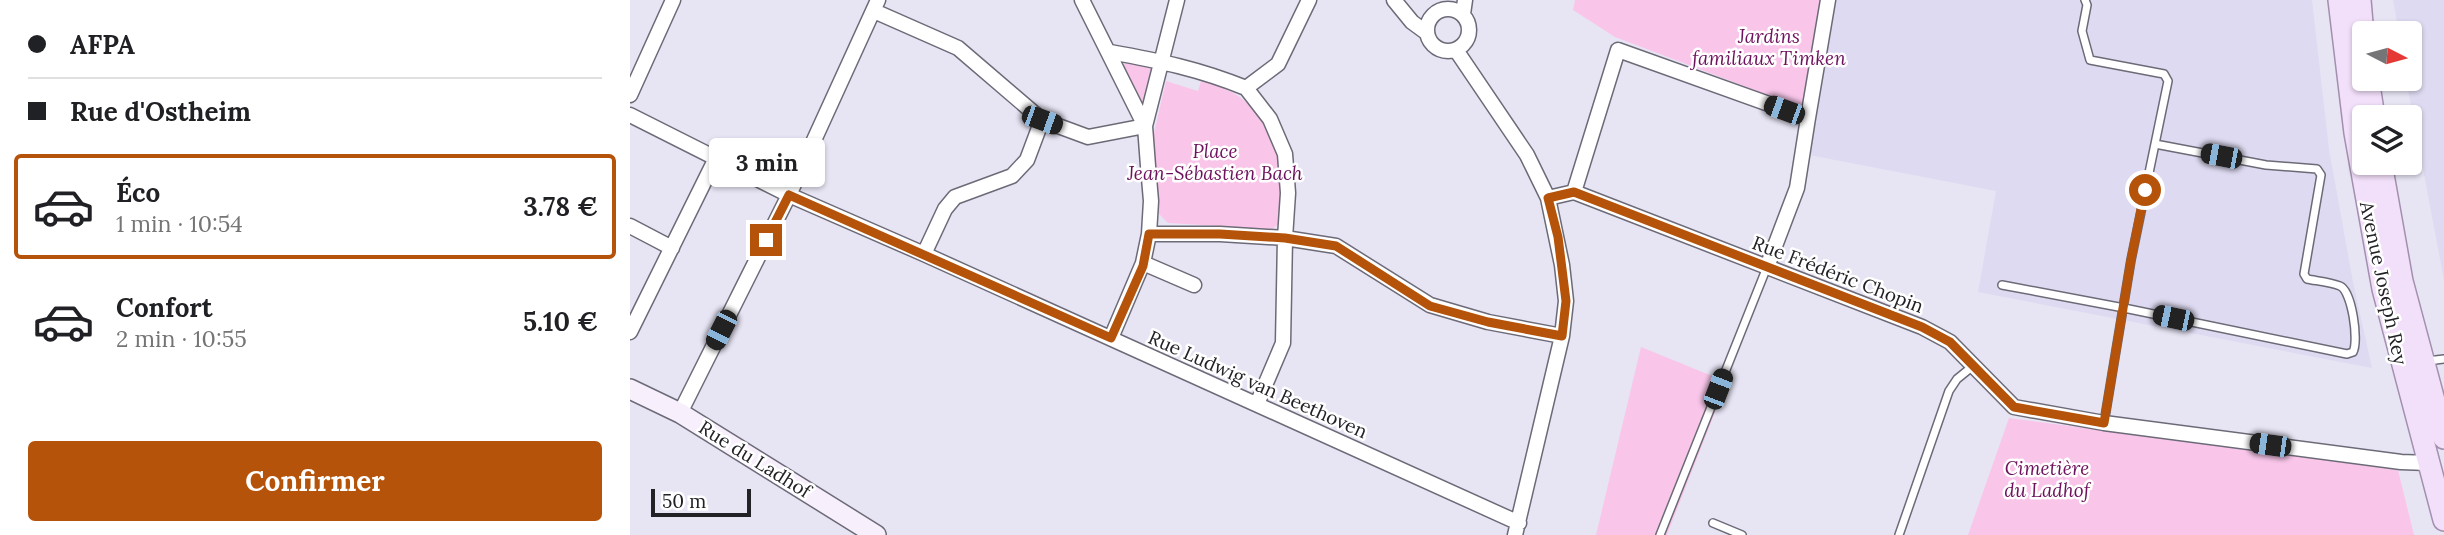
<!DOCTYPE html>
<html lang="fr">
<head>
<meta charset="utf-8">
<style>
	body { margin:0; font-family:Lora,serif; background:#f6f6f6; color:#202124; height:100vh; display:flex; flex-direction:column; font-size:26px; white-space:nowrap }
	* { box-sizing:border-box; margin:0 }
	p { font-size:23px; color:#757577 }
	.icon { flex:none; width:38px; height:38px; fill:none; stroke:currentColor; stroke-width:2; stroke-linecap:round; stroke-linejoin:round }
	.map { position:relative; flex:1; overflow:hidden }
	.drawer { display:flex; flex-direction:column; background:#fff; width:630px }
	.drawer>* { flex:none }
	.banner { display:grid; align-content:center; height:154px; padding:0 28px; background:#fff }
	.needle { width:46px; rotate:96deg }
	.controls { position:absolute; left:1722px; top:21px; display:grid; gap:14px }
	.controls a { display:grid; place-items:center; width:70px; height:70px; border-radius:7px; background:#fff; box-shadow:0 2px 5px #0004; font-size:35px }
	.scale { position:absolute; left:21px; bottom:18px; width:100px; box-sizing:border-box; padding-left:7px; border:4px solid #212126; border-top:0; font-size:19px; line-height:24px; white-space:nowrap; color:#212126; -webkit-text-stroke:5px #fff; paint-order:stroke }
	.end { position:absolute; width:32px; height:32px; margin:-16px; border:9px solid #b45309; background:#fff; box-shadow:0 0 0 4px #fff }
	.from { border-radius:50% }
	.bubble { position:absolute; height:49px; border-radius:7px; background:#fff; box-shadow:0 2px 5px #0004; font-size:23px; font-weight:800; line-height:49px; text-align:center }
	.car { position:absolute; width:21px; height:42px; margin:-21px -10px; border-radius:9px; box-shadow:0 0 5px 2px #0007; background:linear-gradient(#222 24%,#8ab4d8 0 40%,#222 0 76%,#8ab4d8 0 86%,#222 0) }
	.banner b { display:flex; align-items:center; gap:24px; height:66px; font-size:26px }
	.banner b+b { border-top:2px solid #e0e0e0 }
	.banner i { width:18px; height:18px; background:#202124 }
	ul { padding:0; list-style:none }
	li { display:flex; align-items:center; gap:21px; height:105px; margin:0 14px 10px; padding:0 14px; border:4px solid transparent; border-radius:7px }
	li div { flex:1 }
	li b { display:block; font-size:26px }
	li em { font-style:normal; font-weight:800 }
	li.active { border-color:#b45309 }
	li>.icon { width:63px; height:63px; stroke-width:1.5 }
	.button { display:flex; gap:14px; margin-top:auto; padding:14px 28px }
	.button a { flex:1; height:80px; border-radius:7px; background:#b45309; color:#fff; font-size:28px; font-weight:800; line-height:80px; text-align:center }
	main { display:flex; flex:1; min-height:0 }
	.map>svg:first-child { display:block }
</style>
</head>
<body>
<main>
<section class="drawer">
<div class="banner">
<b><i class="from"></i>AFPA</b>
<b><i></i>Rue d'Ostheim</b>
</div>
<ul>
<li class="active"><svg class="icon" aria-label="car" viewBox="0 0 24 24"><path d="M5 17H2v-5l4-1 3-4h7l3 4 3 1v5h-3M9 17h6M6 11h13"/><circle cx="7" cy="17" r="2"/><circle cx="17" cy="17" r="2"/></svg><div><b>Éco</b><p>1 min · 10:54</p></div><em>3.78 €</em></li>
<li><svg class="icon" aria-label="car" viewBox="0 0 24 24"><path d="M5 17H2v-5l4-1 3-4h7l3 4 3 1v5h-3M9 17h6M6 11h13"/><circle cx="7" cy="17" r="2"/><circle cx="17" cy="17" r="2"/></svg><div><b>Confort</b><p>2 min · 10:55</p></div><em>5.10 €</em></li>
</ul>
<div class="button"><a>Confirmer</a></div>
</section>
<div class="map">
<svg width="1814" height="535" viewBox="0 0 1814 535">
	<rect width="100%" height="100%" fill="#e7e5f4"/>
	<path fill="#dedaf1" d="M1204 0H1682L1699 149 1723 282 1742 368 1348 292 1366 191 1179 155Z
		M1763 0H1814V280L1776 79H1780V33H1769Z"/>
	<path fill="#f9c6ea" d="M945 0H1194L1174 109 985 37 943 10Z
		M500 62 526 68 520 97 510 102 493 67 494 64Z
		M536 81 568 91 571 81C585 85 599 89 611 98 631 113 647 142 651 167 654 183 651 200 651 216 649 224 648 226 641 229L538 223 527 212 523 156 524 133Z
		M1011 347 1097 382 1037 535H966Z
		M1379 418 1768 470 1784 535H1338Z"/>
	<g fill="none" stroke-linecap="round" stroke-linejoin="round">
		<defs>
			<path id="lane" d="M1455 0 1457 5 1452 31 1460 60 1534 74 1538 81 1501 260 1474 423
				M1372 285 1494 308 1717 354 1723 352C1729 341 1722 291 1710 286 1700 282 1687 281 1677 279L1674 274 1691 175 1687 169 1636 165 1525 144
				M1797 361 1814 359
				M1083 523 1112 535
				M1030 535 1137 267
				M1269 535 1319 391 1327 379 1343 366"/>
			<path id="street" d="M452 0 515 126 518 166 521 201 519 234 513 263 481 338
				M764 0 782 22 797 33
				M797 30a21 21 0 1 1 42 0a21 21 0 1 1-42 0Z
				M244 11 328 48 412 120 458 137 515 126 547 0
				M833 14 835 0
				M826 50 897 155 918 198 932 265 936 301 932 336 885 535
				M480 52C530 61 569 69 616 88
				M0 95 43 0
				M0 115 159 195 294 254 889 523
				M1178 118 1198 0
				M944 192 988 50 1178 118 1167 188 1137 267
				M918 198 944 192 1292 327 1320 342 1384 407 1474 423 1771 462 1798 463
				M0 226 42 248
				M519 234H590L655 238 706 246 800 305 858 322 932 336
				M294 254 315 209 325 197 382 176 397 160 412 120
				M513 263 564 285
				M0 332 86 158
				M627 404 653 343 655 238 658 193 655 154 640 119 616 88 648 64 679 0
				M50 413 159 195 248 0"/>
			<path id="secondary" d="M0 389 50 413 246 535"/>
			<path id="primary" d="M1709 0 1725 133 1753 289 1814 520
				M1730 0 1734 47
				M1738 79 1744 117
				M1751 163 1772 281 1814 438"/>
		</defs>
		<use href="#lane" stroke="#6c6a77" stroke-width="10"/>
		<use href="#street" stroke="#6c6a77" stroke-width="17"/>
		<use href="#secondary" stroke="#6c6a77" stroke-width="22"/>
		<use href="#primary" stroke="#a38fae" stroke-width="24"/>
		<use href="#lane" stroke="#fff" stroke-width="7"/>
		<use href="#street" stroke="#fff" stroke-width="14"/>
		<use href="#secondary" stroke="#f8effd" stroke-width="19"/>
		<use href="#primary" stroke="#f2dffa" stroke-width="21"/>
	</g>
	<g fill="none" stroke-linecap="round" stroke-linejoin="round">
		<path stroke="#b45309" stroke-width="9" d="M136 240 159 195 481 338 513 266 519 234H590L655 238 706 246 800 306 858 322 932 336 936 301 928 237 918 198 944 192 1292 327 1320 342 1384 407 1474 423 1501 260 1515 190"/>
	</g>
	<g text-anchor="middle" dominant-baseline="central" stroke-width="5" stroke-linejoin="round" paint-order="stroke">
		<g font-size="19" font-style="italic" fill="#6e115d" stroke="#fff">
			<text x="1139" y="36">Jardins<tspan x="1139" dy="22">familiaux Timken</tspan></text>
			<text x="585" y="151">Place<tspan x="585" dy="22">Jean-Sébastien Bach</tspan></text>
			<text x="1417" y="468">Cimetière<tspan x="1417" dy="22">du Ladhof</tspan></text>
		</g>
		<g font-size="19" fill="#212126" stroke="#fff">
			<text transform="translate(1208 274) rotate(21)">Rue Frédéric Chopin</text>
			<text transform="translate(1754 283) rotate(78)">Avenue Joseph Rey</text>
			<text transform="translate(628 384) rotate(24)">Rue Ludwig van Beethoven</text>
			<text transform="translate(125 459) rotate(32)">Rue du Ladhof</text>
		</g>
	</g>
</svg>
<div class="controls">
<a><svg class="needle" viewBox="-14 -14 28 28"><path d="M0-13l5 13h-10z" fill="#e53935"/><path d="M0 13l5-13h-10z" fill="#757577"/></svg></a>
<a><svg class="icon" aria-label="layers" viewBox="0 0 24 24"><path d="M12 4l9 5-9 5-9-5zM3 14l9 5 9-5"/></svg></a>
</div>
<div class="scale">50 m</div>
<i class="end from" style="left:1515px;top:190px"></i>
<i class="end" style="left:136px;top:240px"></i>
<div class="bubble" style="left:79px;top:138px;width:116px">3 min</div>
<i class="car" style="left:1154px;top:110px;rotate:290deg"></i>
<i class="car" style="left:412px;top:120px;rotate:110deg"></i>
<i class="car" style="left:1591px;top:156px;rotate:281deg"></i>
<i class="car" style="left:1543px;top:318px;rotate:282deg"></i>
<i class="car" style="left:91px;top:330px;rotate:207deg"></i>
<i class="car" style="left:1088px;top:389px;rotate:21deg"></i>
<i class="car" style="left:1640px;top:445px;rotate:278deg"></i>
</div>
</main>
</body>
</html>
